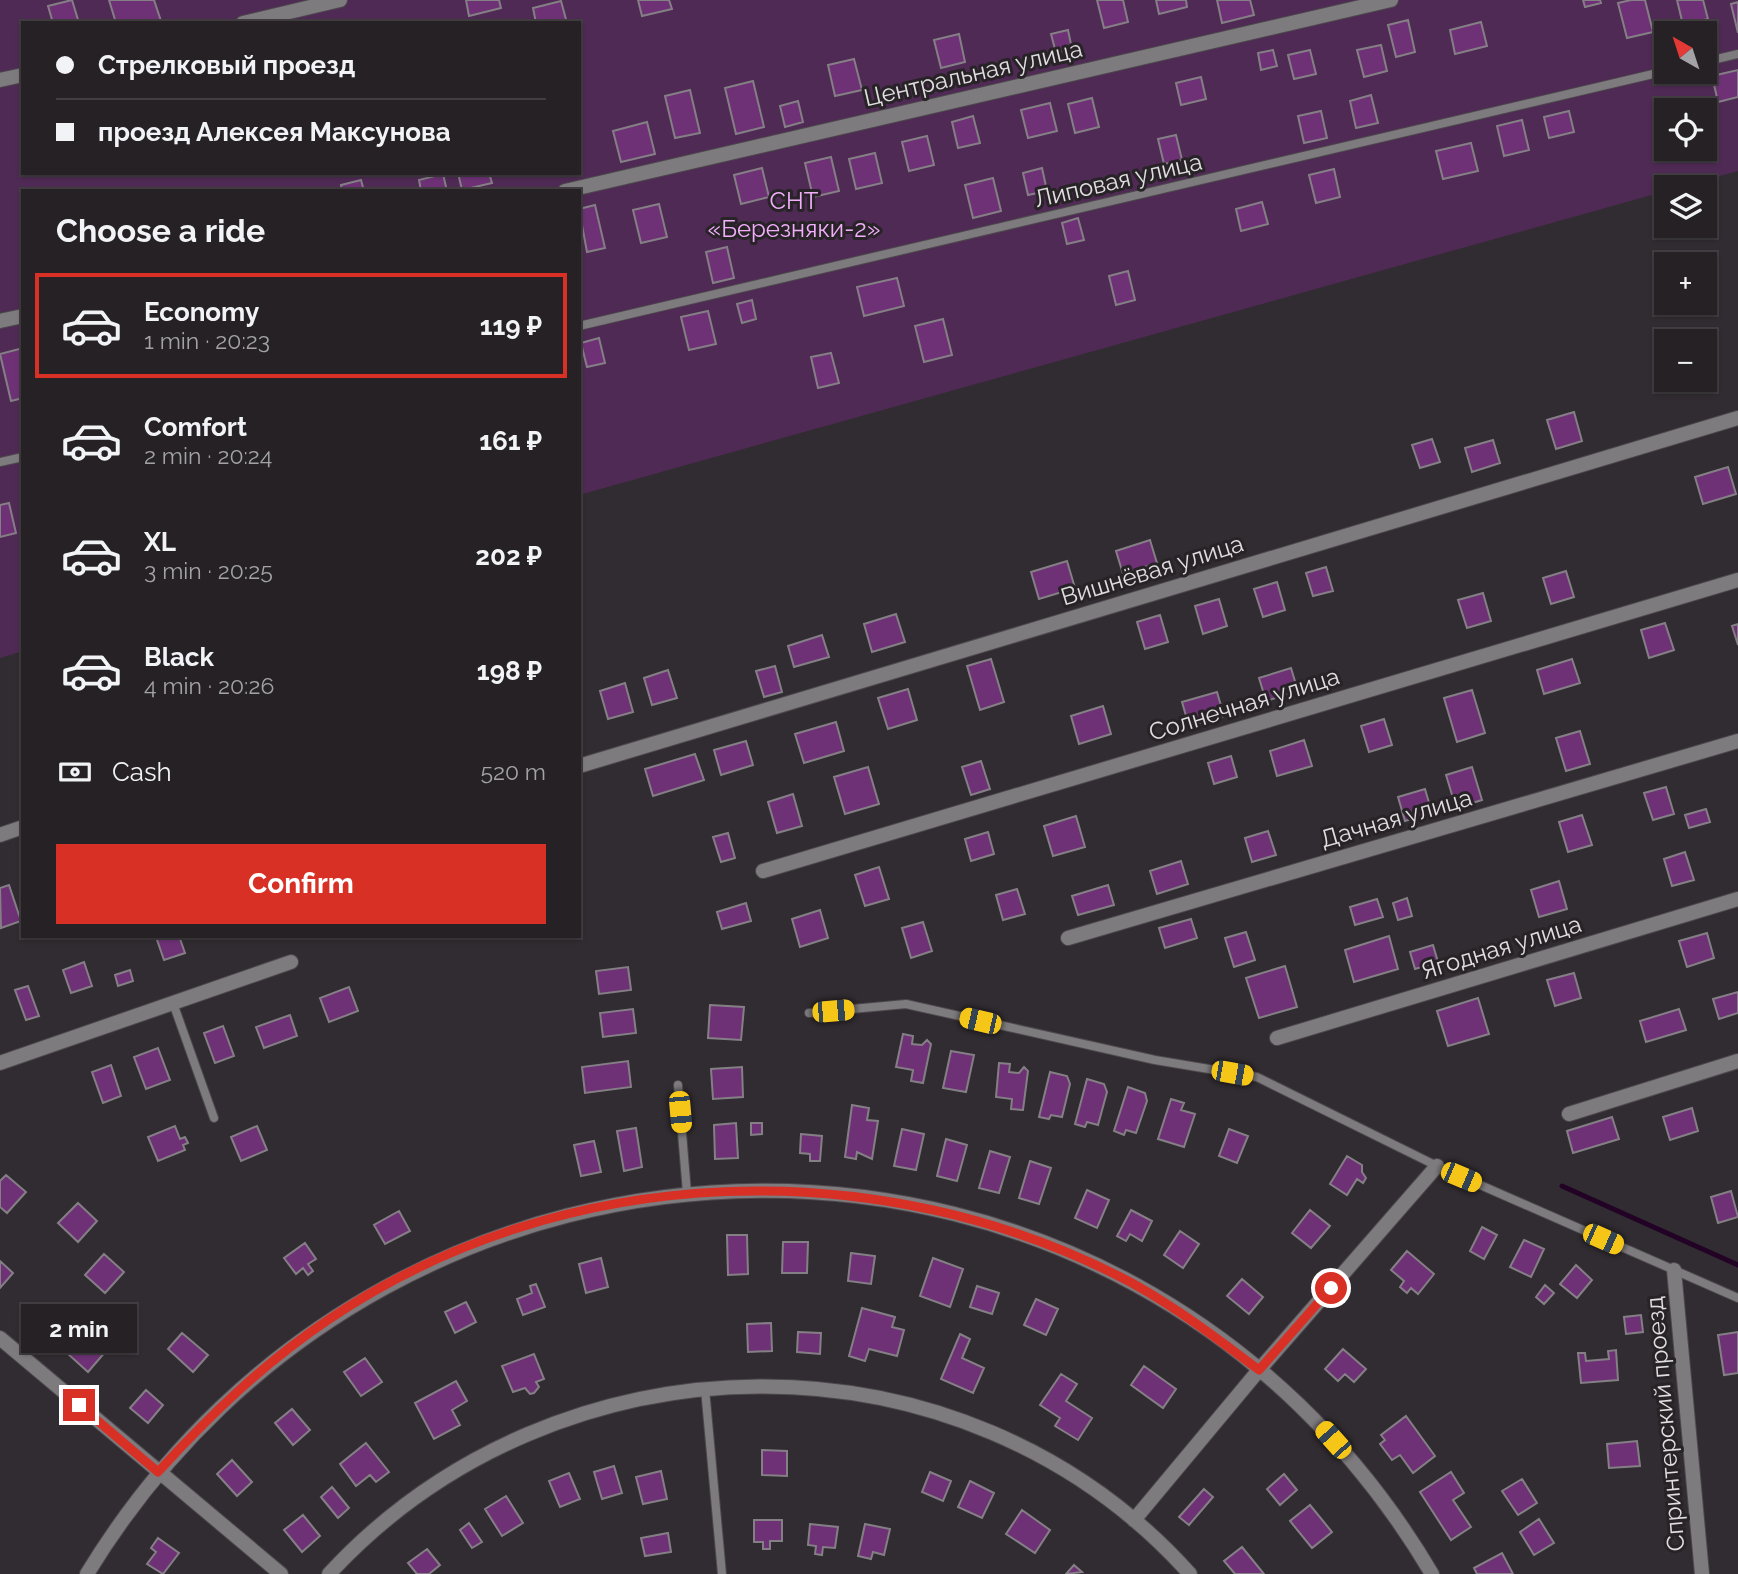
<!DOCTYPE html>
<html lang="en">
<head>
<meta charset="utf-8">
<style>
	body { margin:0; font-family:Raleway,sans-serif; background:#312e32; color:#f1f3f6; height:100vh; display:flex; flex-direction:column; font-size:26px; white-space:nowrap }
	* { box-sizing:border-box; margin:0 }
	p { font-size:23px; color:#a3a3a7 }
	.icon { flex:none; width:38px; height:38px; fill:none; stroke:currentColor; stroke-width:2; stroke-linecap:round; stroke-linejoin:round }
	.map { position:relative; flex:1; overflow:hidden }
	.sheet { position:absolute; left:21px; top:189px; width:560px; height:749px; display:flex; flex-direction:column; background:#252125; border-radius:0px; box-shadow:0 2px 5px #0004,0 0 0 2px #423e42 }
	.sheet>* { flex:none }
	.guide { position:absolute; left:21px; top:21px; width:560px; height:154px; border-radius:0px; box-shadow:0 2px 5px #0004,0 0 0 2px #423e42; display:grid; align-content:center; height:154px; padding:0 35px; background:#252125 }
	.needle { width:46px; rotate:321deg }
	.buttons { position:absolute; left:1654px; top:21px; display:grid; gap:14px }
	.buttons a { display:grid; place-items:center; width:63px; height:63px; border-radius:0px; background:#252125; box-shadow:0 2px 5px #0004,0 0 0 2px #423e42; font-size:35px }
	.end { position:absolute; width:32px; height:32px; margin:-16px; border:9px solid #d93025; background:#fff; box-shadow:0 0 0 4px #fff }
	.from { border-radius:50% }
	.bubble { position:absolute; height:49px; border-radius:0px; background:#252125; box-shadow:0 2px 5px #0004,0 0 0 2px #423e42; font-size:23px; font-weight:700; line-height:49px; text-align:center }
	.car { position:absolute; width:21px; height:42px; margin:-21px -10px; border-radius:9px; box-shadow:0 0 5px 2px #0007; background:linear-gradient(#f5c518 24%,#345 0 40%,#f5c518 0 76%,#345 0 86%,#f5c518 0) }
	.guide b { display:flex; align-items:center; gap:24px; height:66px; font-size:26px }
	.guide b+b { border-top:2px solid #423e42 }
	.guide i { width:18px; height:18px; background:#f1f3f6 }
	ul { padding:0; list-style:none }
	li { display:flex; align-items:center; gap:21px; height:105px; margin:0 14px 10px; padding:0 21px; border:4px solid transparent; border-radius:0px }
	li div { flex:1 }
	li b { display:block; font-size:26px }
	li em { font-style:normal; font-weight:700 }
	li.selected { border-color:#d93025 }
	li>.icon { width:63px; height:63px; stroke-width:1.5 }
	h2 { padding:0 35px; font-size:32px; line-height:84px }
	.pay { display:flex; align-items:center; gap:18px; height:77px; padding:0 35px; font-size:26px }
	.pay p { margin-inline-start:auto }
	.primary-button { display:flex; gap:14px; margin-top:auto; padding:14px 35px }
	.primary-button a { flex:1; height:80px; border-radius:0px; background:#d93025; color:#fff; font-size:28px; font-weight:700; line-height:80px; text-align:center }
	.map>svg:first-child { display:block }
</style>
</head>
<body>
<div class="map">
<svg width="1738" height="1574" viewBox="0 0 1738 1574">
	<rect width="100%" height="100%" fill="#312c31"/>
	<path fill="#4f2a54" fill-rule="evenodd" d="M0 0H1738V171L1680 187H1666V191L579 495V191H23V651L0 658ZM23 23H579V173H23ZM1666 33H1704V72H1666ZM1666 110H1704V149H1666Z"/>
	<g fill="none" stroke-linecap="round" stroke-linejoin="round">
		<path stroke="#220326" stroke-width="5" d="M1562 1186 1738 1265"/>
	</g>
	<path fill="#6e3176" stroke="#847f85" stroke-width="2" d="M72 0 79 23H53L48 6Z
		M109 0H154L161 21 116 23Z
		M466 0H499L501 8 469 16Z
		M638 0H669L672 9 642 16Z
		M1097 0H1123L1128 22 1104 28Z
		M1156 0H1186L1187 7 1159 14Z
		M1217 0H1250L1254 15 1222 23Z
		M1583 0H1600L1601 3 1585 7Z
		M1631 0H1645L1653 32 1627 38 1618 3Z
		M1677 0H1703L1708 19 1683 25Z
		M561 1 567 23H536L533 8Z
		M1738 2V33L1731 4Z
		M1408 20 1415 52 1396 57 1388 25Z
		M1481 22 1487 46 1455 54 1450 30Z
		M1068 30 1072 49 1056 53 1051 34Z
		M959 34 965 62 941 68 934 40Z
		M1381 45 1387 71 1364 77 1357 50Z
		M1273 50 1277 66 1261 70 1258 53Z
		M1310 50 1316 74 1294 79 1288 55Z
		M854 59 862 90 835 96 828 65Z
		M1738 70V97L1718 102 1712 76Z
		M1201 77 1206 99 1181 105 1176 83Z
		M753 81 764 127 736 134 725 88Z
		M690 90 700 133 675 138 665 96Z
		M1371 95 1378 123 1356 128 1350 101Z
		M1092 98 1099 127 1075 133 1068 104Z
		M798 101 803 122 785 127 780 106Z
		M1050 103 1057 131 1028 138 1021 110Z
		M1321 111 1327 138 1304 143 1298 116Z
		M1569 111 1574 132 1549 138 1544 117Z
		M973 116 980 143 958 148 952 122Z
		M1522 120 1529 150 1504 156 1497 126Z
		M647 122 655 154 621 162 613 131Z
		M1176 135 1182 160 1164 164 1158 139Z
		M927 136 934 165 909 171 902 142Z
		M1471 143 1478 171 1443 179 1436 151Z
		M875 153 882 183 856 189 849 159Z
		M831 157 839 191 813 197 805 163Z
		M762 168 769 197 741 204 734 175Z
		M1042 168 1047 191 1028 195 1023 173Z
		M1334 169 1340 197 1316 203 1309 175Z
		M458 173H489L492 183 462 190Z
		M443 174 447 191H421L419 180Z
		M993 178 1001 211 973 218 965 185Z
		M361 180 364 191H342L341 185Z
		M1262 202 1268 224 1241 231 1236 209Z
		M659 204 667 237 641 243 633 210Z
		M595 205 605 248 587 252 579 209Z
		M1078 218 1084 240 1067 244 1062 223Z
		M727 247 734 278 713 283 706 252Z
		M1128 271 1135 300 1116 305 1109 276Z
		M897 278 904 306 864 316 857 287Z
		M752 300 756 319 742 323 737 304Z
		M708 311 716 344 689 350 681 317Z
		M943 319 952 355 924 362 915 326Z
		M599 338 605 363 587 367 581 343Z
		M23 348V398L11 401 0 354Z
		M831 353 839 383 818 388 811 357Z
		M1574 412 1582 441 1556 449 1547 420Z
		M1432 439 1440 462 1420 468 1412 445Z
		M1493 440 1500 463 1472 472 1465 448Z
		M1728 467 1736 494 1703 504 1695 477Z
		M9 503 16 533 0 537V505Z
		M1150 540 1157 563 1123 574 1116 551Z
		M1067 561 1075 588 1039 599 1031 572Z
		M1326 567 1333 591 1313 596 1306 573Z
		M1566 571 1574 597 1551 604 1543 578Z
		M1277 582 1285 610 1263 617 1254 589Z
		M1483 593 1491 621 1467 628 1458 600Z
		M1219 599 1227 626 1203 634 1195 606Z
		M896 614 905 642 872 652 864 624Z
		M1160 615 1168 642 1145 649 1137 622Z
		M1665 623 1674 650 1649 658 1641 630Z
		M1738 624V645L1732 626Z
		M822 635 829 657 794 667 788 646Z
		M991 659 1004 702 980 710 967 666Z
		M1572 659 1580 683 1544 694 1537 670Z
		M775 666 782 692 764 697 756 671Z
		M1291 668 1298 691 1266 701 1259 678Z
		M668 670 677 698 652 705 644 678Z
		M625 683 633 712 608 719 600 691Z
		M908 689 917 720 888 729 878 698Z
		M1472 690 1485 733 1457 742 1444 698Z
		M1217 692 1224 716 1189 726 1182 702Z
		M1103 706 1111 734 1079 744 1071 716Z
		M1384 719 1392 745 1369 752 1361 726Z
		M836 722 844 751 804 763 795 734Z
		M1580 731 1590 764 1566 771 1556 738Z
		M1304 740 1312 766 1277 776 1270 751Z
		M746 741 753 765 721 775 714 750Z
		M695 754 704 780 653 796 645 769Z
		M1231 756 1237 777 1214 784 1208 763Z
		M981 761 990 789 971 795 962 767Z
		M868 767 879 804 845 814 834 777Z
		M1472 767 1482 800 1456 808 1446 775Z
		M1666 787 1674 814 1653 820 1644 793Z
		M1425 789 1432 813 1405 821 1398 797Z
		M793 794 802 826 777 833 768 802Z
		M1706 809 1710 822 1689 828 1685 815Z
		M1582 815 1592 845 1568 852 1559 822Z
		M1076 816 1085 847 1053 856 1044 826Z
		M1268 831 1276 855 1252 862 1245 838Z
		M988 832 994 854 971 861 965 839Z
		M728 833 735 858 721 862 713 837Z
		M1685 852 1694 880 1672 886 1664 859Z
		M1181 861 1188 884 1157 894 1150 871Z
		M879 867 889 899 865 906 855 875Z
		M1559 881 1567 909 1539 917 1531 890Z
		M9 885 21 921 1 928 0 888Z
		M1108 885 1114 905 1078 915 1072 896Z
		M1017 889 1025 914 1003 920 996 895Z
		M1407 898 1412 916 1398 920 1393 903Z
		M1377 899 1383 917 1355 925 1350 907Z
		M746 903 751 921 722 929 717 912Z
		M820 910 828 938 800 947 792 919Z
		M1191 919 1197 938 1165 948 1159 928Z
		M923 922 932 951 911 958 902 928Z
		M1246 932 1255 960 1234 967 1225 938Z
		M1707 933 1714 958 1687 967 1679 941Z
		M179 936 185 953 164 960 156 937Z
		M1389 936 1398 969 1354 982 1345 950Z
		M1433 945 1438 962 1415 969 1410 952Z
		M84 962 92 986 71 993 63 970Z
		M1285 966 1297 1007 1259 1018 1246 978Z
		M628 967 631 990 599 994 596 971Z
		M130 970 133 981 118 986 115 975Z
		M1574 973 1581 998 1555 1006 1547 980Z
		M28 986 39 1016 26 1020 15 990Z
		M349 987 358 1011 329 1022 320 998Z
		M1738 992V1013L1719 1019 1713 999Z
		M1478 998 1489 1034 1448 1046 1437 1011Z
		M710 1005 744 1007 741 1040 708 1038Z
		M633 1009 636 1033 603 1037 600 1013Z
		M1679 1009 1686 1030 1646 1042 1640 1021Z
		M290 1015 297 1036 264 1048 256 1027Z
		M223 1026 234 1056 215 1063 204 1033Z
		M903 1034 913 1036 912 1044 922 1045 927 1040 931 1044 923 1083 911 1081 913 1070 896 1067Z
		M158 1048 170 1080 146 1089 134 1057Z
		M951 1051 974 1055 966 1092 943 1088Z
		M628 1061 631 1087 585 1093 582 1067Z
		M999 1063 1010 1064 1009 1072 1019 1073 1024 1067 1028 1071 1023 1110 1011 1109 1012 1099 996 1097Z
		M111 1065 121 1096 103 1103 92 1072Z
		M742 1067 743 1097 713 1099 711 1069Z
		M1050 1072 1067 1076 1070 1084 1062 1117 1051 1115 1049 1119 1039 1117Z
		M1087 1079 1104 1084 1107 1092 1098 1125 1087 1122 1085 1127 1075 1124Z
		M1128 1087 1145 1093 1147 1101 1136 1133 1126 1130 1124 1135 1114 1131Z
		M1171 1099 1184 1103 1181 1110 1195 1114 1184 1147 1158 1139Z
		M852 1105 869 1108 867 1120 878 1121 872 1159 857 1152 856 1159 845 1157Z
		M1692 1108 1698 1131 1670 1140 1663 1117Z
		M1612 1117 1619 1139 1573 1153 1567 1131Z
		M736 1123 738 1158 715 1159 714 1125Z
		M751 1123H762V1134L751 1135Z
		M175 1126 180 1139 185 1137 188 1143 183 1145 185 1150 158 1161 148 1137Z
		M257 1126 267 1150 241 1161 231 1137Z
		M636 1128 642 1167 624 1171 617 1131Z
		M902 1129 924 1134 916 1170 894 1166Z
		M1229 1129 1248 1136 1237 1163 1219 1156Z
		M801 1134 822 1136 820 1161H810V1154L800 1153Z
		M946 1139 967 1145 957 1181 937 1176Z
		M594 1141 601 1172 581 1176 574 1145Z
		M990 1151 1010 1157 999 1193 979 1188Z
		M1347 1156 1362 1165V1172L1366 1178 1363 1183 1357 1179 1347 1195 1330 1184Z
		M1030 1161 1051 1168 1039 1204 1019 1198Z
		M6 1175 26 1192 7 1213 0 1207V1181Z
		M1087 1190 1109 1200 1097 1228 1075 1218Z
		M1731 1191 1738 1217 1718 1223 1711 1197Z
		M78 1203 97 1221 78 1242 58 1223Z
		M1131 1210 1152 1221 1142 1241 1130 1234 1126 1241 1117 1236Z
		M1310 1210 1330 1226 1311 1248 1292 1233Z
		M399 1211 410 1231 385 1244 374 1225Z
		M1482 1227 1497 1235 1484 1259 1470 1251Z
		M1180 1231 1199 1244 1183 1268 1164 1255Z
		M727 1235H747L748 1274 728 1275Z
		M1524 1240 1544 1249 1531 1277 1510 1267Z
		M783 1242H808L807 1273H782Z
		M305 1243 316 1259 308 1264 313 1271 308 1275 303 1268 296 1274 284 1258Z
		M1407 1251 1434 1274 1418 1294 1411 1288 1407 1293 1400 1287 1404 1281 1391 1270Z
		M851 1253 875 1256 871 1284 848 1281Z
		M104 1254 124 1272 105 1293 85 1275Z
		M601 1258 608 1287 586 1293 579 1264Z
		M933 1258 963 1269 950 1307 920 1296Z
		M0 1261 13 1273 0 1288Z
		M1576 1265 1592 1280 1577 1298 1560 1284Z
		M1242 1279 1263 1297 1249 1314 1227 1296Z
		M536 1284 545 1307 523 1315 517 1299 532 1293 530 1286Z
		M1545 1285 1554 1293 1544 1304 1536 1297Z
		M977 1286 999 1293 992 1314 970 1307Z
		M1036 1299 1058 1309 1046 1335 1024 1325Z
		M466 1302 476 1322 455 1333 445 1312Z
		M862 1308 895 1317 892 1327 904 1330 897 1356 869 1349 865 1361 849 1356Z
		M1641 1315 1643 1332 1626 1334 1624 1317Z
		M771 1323 772 1351 748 1352 747 1324Z
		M798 1332 821 1333 820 1354 797 1352Z
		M1738 1332V1373L1724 1375 1718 1335Z
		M86 1333 106 1351 88 1372 68 1354Z
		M182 1333 208 1355 193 1372 168 1349Z
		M960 1334 970 1339 962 1358 984 1368 973 1393 941 1379Z
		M1343 1349 1366 1369 1354 1382 1345 1374 1338 1381 1325 1369Z
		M1616 1350 1618 1380 1581 1383 1578 1353H1585L1586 1361 1609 1359 1608 1351Z
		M534 1354 544 1379 536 1382 539 1387 534 1393 530 1394 525 1388 513 1392 502 1366Z
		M365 1358 382 1382 361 1396 344 1372Z
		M1144 1366 1176 1389 1163 1408 1131 1385Z
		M1061 1374 1077 1384 1066 1401 1092 1418 1078 1440 1055 1426 1060 1418 1040 1405Z
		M456 1381 467 1401 452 1410 460 1425 434 1439 415 1403Z
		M146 1390 163 1405 148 1423 130 1408Z
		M292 1409 310 1430 293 1445 275 1423Z
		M1406 1416 1435 1456 1413 1473 1400 1455 1392 1460 1380 1444 1385 1440 1381 1435Z
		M1637 1441 1640 1466 1609 1468 1607 1444Z
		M366 1443 389 1472 376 1482 370 1475 356 1486 340 1464Z
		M762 1450 787 1451V1476L762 1475Z
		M232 1460 252 1482 237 1496 217 1474Z
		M614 1466 622 1493 602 1499 594 1472Z
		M661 1471 667 1499 643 1504 636 1477Z
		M930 1472 951 1481 943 1501 922 1492Z
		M1451 1472 1464 1493 1453 1500 1471 1527 1451 1540 1420 1492Z
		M569 1473 580 1499 560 1507 549 1481Z
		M1284 1474 1297 1490 1280 1505 1267 1489Z
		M1522 1479 1537 1503 1518 1515 1502 1491Z
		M970 1481 994 1493 982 1518 958 1507Z
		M332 1487 349 1508 338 1518 321 1497Z
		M1204 1489 1213 1497 1189 1525 1179 1517Z
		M506 1496 523 1523 502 1536 485 1509Z
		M1310 1505 1332 1532 1312 1548 1290 1521Z
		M1022 1510 1050 1530 1035 1553 1006 1534Z
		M303 1515 320 1536 302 1552 284 1530Z
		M1539 1519 1554 1543 1534 1555 1520 1532Z
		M754 1520H782V1541H770V1549H763V1542H754Z
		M469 1523 482 1542 472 1548 460 1530Z
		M810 1524 838 1527 835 1548 823 1547 822 1555 815 1554 816 1546 808 1545Z
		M865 1524 890 1529 884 1555 873 1552 871 1559 858 1556Z
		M668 1533 671 1552 645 1556 641 1538Z
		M158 1538 179 1553 163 1574 147 1564 156 1552 151 1548Z
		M1242 1547 1264 1574H1235L1224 1561Z
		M427 1549 440 1565 429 1574H417L408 1563Z
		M1502 1553 1513 1574H1477L1474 1568Z
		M1074 1565 1082 1572 1066 1574Z"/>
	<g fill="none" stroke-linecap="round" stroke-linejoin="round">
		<defs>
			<path id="service" d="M1704 62 1738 54
				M579 326 1666 71
				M0 462 23 457
				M173 1003 214 1118
				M809 1013 906 1004 1155 1060 1257 1077 1437 1166 1738 1298
				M678 1085 687 1193
				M705 1389 722 1574"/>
			<path id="minor" d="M243 23 340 0
				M0 80 23 75
				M565 191 1391 0
				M0 321 23 316
				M579 766 1738 418
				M0 835 23 827
				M763 871 1738 580
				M1068 938 1738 741
				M1277 1038 1738 899
				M0 1063 291 962
				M1569 1114 1738 1061
				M1674 1270 1702 1574
				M0 1338 281 1574
				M1134 1520 1259 1370 1437 1166
				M87 1574C395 1068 1127 1058 1432 1574
				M329 1574C557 1327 963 1321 1190 1574"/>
		</defs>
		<use href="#service" stroke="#4d484d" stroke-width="10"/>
		<use href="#minor" stroke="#4d484d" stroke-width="16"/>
		<use href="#service" stroke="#7d7b7d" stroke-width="8"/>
		<use href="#minor" stroke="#7d7b7d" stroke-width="14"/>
	</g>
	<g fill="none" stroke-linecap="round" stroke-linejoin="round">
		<path stroke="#d93025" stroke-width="9" d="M79 1405 158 1472C210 1415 264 1363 328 1320 564 1160 882 1150 1132 1283 1177 1308 1218 1339 1259 1370L1331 1288"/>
	</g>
	<g text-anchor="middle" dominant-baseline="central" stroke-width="6" stroke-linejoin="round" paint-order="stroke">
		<g font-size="24" fill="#e1dee1" stroke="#272327">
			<text transform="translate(973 73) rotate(-13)">Центральная улица</text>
			<text transform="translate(1118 180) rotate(-13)">Липовая улица</text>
			<text transform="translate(1152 570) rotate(-17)">Вишнёвая улица</text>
			<text transform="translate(1244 704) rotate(-17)">Солнечная улица</text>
			<text transform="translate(1396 818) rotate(-16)">Дачная улица</text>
			<text transform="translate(1501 947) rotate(-17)">Ягодная улица</text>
			<text transform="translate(1665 1424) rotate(-95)">Спринтерский проезд</text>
		</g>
		<g font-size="24" fill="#f2aefb" stroke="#272327">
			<text x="794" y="200">СНТ<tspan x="794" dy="28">«Березняки-2»</tspan></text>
		</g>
	</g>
</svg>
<div class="buttons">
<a><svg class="needle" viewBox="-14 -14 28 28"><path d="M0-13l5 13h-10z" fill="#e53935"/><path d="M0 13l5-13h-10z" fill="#a3a3a7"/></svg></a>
<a><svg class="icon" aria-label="locate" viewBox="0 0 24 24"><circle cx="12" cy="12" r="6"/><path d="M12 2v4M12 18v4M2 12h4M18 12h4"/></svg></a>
<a><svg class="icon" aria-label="layers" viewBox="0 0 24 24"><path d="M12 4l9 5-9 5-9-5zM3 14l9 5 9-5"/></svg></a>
<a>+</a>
<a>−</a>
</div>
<i class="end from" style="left:1331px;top:1288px"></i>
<i class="end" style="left:79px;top:1405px"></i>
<div class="bubble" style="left:21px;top:1304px;width:116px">2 min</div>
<i class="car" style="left:833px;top:1011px;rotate:85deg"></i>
<i class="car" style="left:980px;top:1021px;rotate:283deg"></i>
<i class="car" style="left:1232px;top:1073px;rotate:100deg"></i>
<i class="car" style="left:680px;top:1112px;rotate:175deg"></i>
<i class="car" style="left:1461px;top:1177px;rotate:113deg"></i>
<i class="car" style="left:1603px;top:1239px;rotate:114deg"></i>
<i class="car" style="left:1333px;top:1440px;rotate:318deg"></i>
<div class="guide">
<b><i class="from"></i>Стрелковый проезд</b>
<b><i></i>проезд Алексея Максунова</b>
</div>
<section class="sheet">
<h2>Choose a ride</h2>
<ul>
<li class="selected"><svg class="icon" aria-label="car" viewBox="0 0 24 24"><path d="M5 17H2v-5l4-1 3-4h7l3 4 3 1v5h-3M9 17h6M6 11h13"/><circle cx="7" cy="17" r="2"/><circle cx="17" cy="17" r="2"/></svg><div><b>Economy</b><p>1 min · 20:23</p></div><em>119 ₽</em></li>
<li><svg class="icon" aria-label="car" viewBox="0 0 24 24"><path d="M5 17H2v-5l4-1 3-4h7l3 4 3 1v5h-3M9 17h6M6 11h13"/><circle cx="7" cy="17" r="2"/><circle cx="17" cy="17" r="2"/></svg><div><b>Comfort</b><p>2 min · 20:24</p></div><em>161 ₽</em></li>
<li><svg class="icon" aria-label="car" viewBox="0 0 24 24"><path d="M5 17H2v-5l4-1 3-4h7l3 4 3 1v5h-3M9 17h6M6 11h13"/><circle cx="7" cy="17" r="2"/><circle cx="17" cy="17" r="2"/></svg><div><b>XL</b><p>3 min · 20:25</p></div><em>202 ₽</em></li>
<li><svg class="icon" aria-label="car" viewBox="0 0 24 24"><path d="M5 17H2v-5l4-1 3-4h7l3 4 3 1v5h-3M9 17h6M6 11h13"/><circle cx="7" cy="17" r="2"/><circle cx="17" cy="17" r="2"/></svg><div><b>Black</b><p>4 min · 20:26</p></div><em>198 ₽</em></li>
</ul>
<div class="pay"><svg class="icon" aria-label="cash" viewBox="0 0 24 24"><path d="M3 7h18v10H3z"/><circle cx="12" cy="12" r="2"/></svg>Cash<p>520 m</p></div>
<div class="primary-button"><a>Confirm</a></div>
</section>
</div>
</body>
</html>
